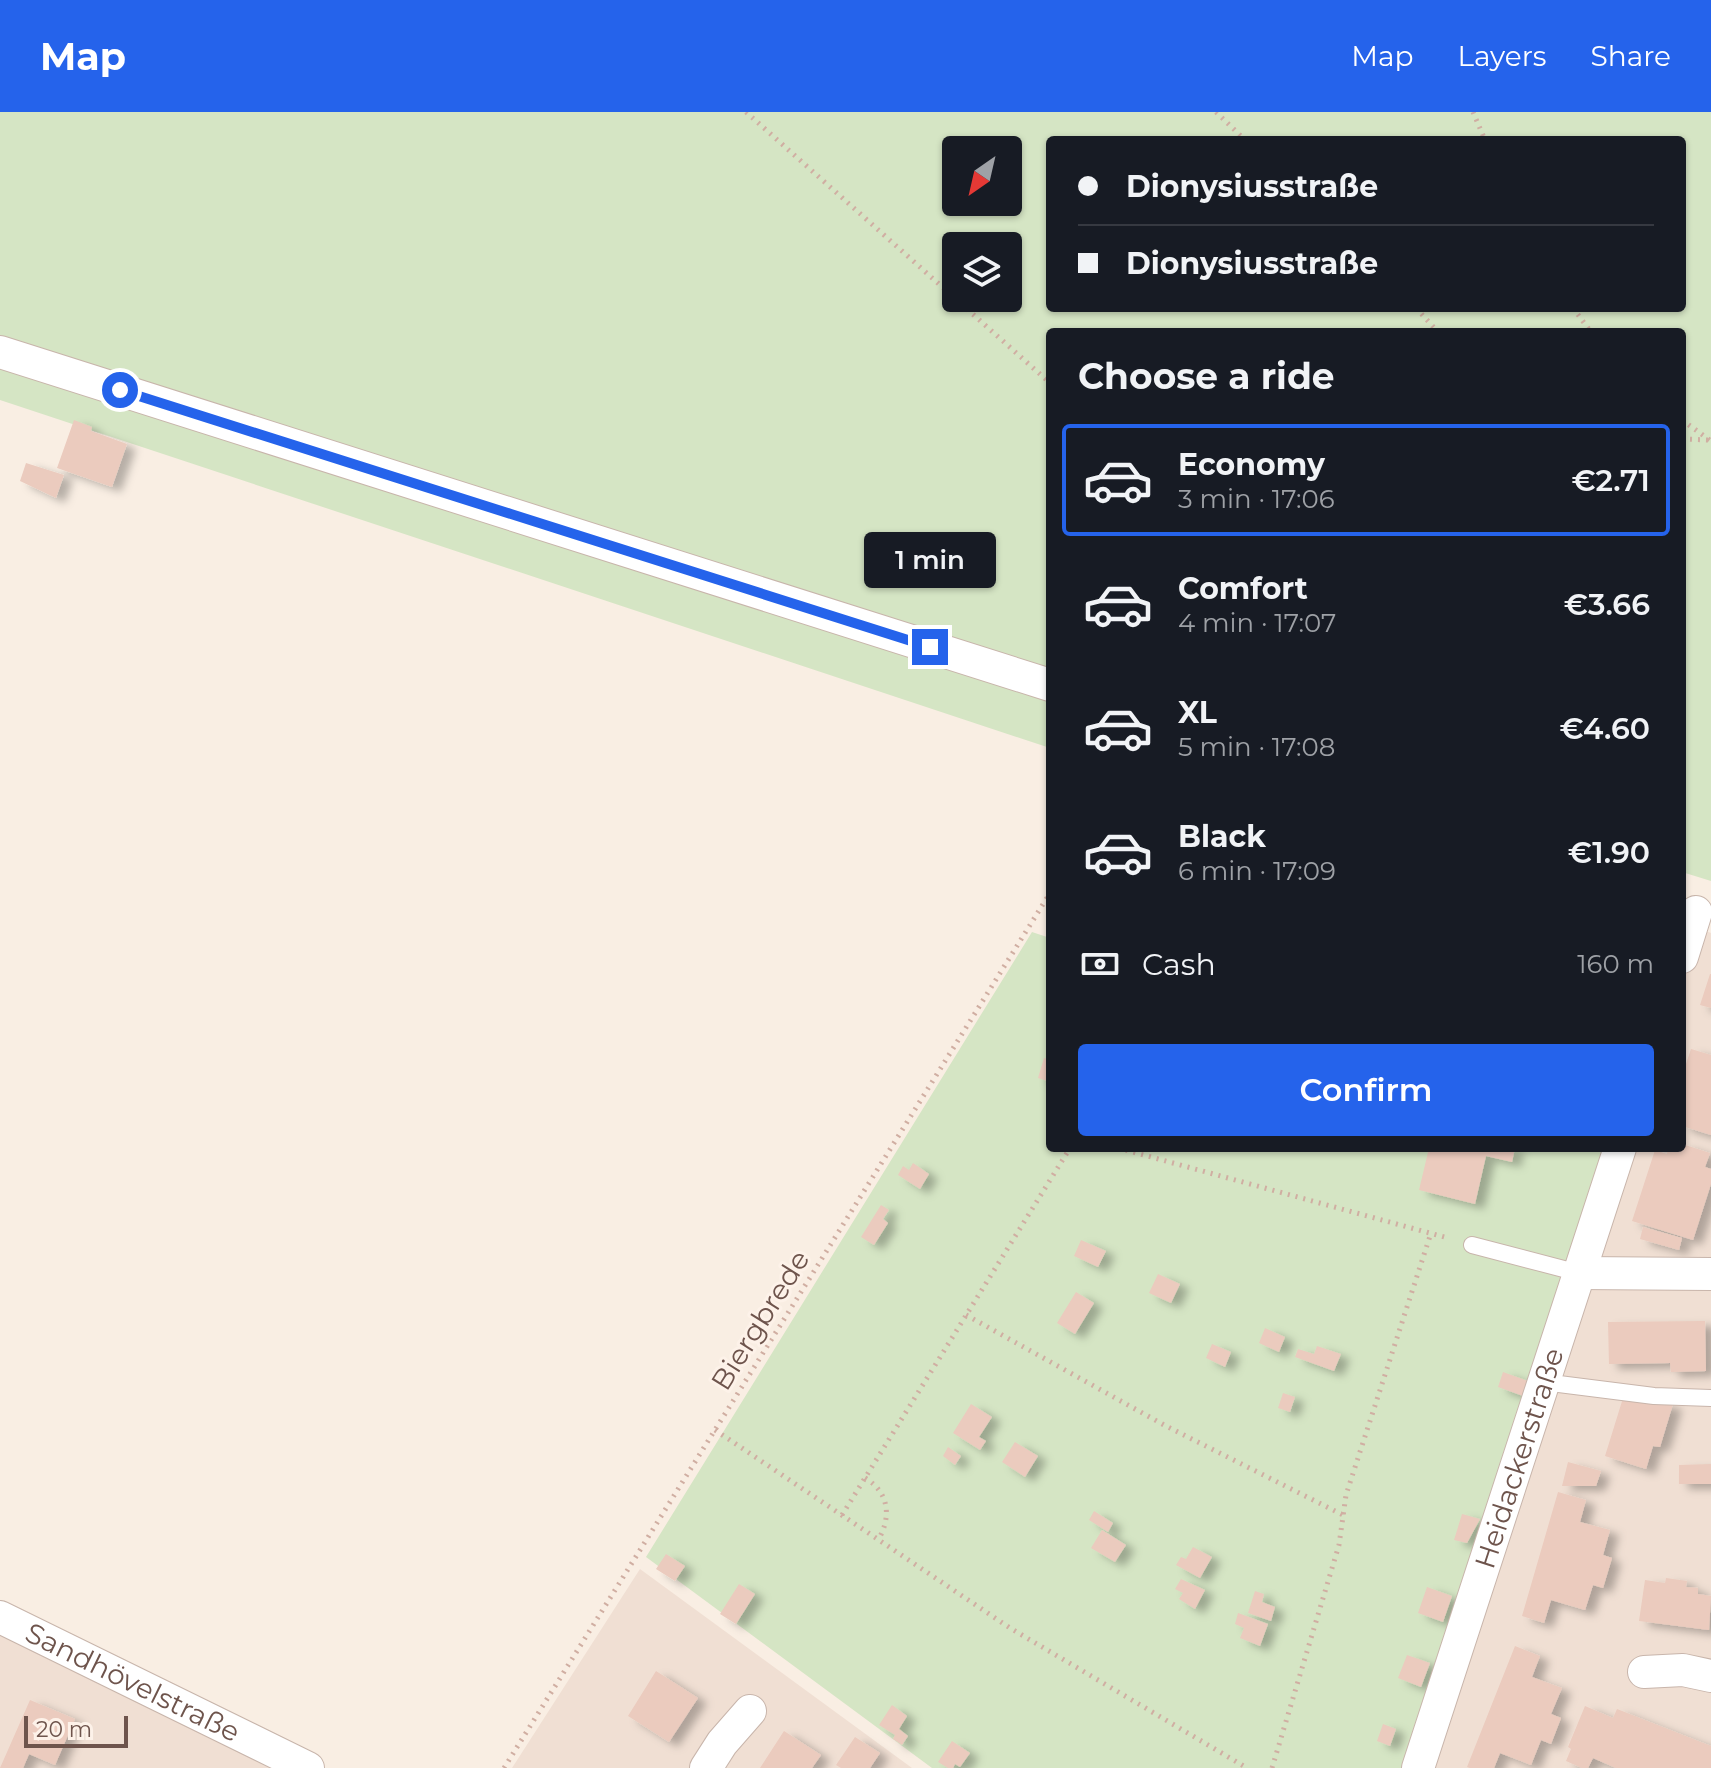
<!DOCTYPE html>
<html lang="en">
<head>
<meta charset="utf-8">
<style>
	body { margin:0; font-family:Montserrat,sans-serif; background:#242831; color:#f1f3f6; height:100vh; display:flex; flex-direction:column; font-size:30px; white-space:nowrap }
	* { box-sizing:border-box; margin:0 }
	p { font-size:26px; color:#9ea1a6 }
	.icon { flex:none; width:44px; height:44px; fill:none; stroke:currentColor; stroke-width:2; stroke-linecap:round; stroke-linejoin:round }
	.map { position:relative; flex:1; overflow:hidden }
	.side { position:absolute; left:1046px; top:216px; width:640px; height:824px; display:flex; flex-direction:column; background:#171b24; border-radius:8px; box-shadow:0 2px 6px #0004 }
	.side>* { flex:none }
	.top-card { position:absolute; left:1046px; top:24px; width:640px; height:176px; border-radius:8px; box-shadow:0 2px 6px #0004; display:grid; align-content:center; height:176px; padding:0 32px; background:#171b24 }
	.needle { width:52px; rotate:214deg }
	.tools { position:absolute; left:942px; top:24px; display:grid; gap:16px }
	.tools a { display:grid; place-items:center; width:80px; height:80px; border-radius:8px; background:#171b24; box-shadow:0 2px 6px #0004; font-size:40px }
	.scale { position:absolute; left:24px; bottom:20px; width:104px; box-sizing:border-box; padding-left:8px; border:4px solid #6e544c; border-top:0; font-size:22px; line-height:28px; white-space:nowrap; color:#6e544c; -webkit-text-stroke:6px #fdf2e9; paint-order:stroke }
	.end { position:absolute; width:36px; height:36px; margin:-18px; border:10px solid #2563eb; background:#fff; box-shadow:0 0 0 4px #fff }
	.from { border-radius:50% }
	.bubble { position:absolute; height:56px; border-radius:8px; background:#171b24; box-shadow:0 2px 6px #0004; font-size:26px; font-weight:600; line-height:56px; text-align:center }
	.top-card b { display:flex; align-items:center; gap:28px; height:76px; font-size:30px }
	.top-card b+b { border-top:2px solid #363941 }
	.top-card i { width:20px; height:20px; background:#f1f3f6 }
	ul { padding:0; list-style:none }
	li { display:flex; align-items:center; gap:24px; height:112px; margin:0 16px 12px; padding:0 16px; border:4px solid transparent; border-radius:8px }
	li div { flex:1 }
	li b { display:block; font-size:30px }
	li em { font-style:normal; font-weight:600 }
	li.active { border-color:#2563eb }
	li>.icon { width:72px; height:72px; stroke-width:1.5 }
	h2 { padding:0 32px; font-size:36px; line-height:96px }
	.pay { display:flex; align-items:center; gap:20px; height:88px; padding:0 32px; font-size:30px }
	.pay p { margin-inline-start:auto }
	.action { display:flex; gap:16px; margin-top:auto; padding:16px 32px }
	.action a { flex:1; height:92px; border-radius:8px; background:#2563eb; color:#fff; font-size:32px; font-weight:600; line-height:92px; text-align:center }
	header { display:flex; align-items:center; gap:48px; box-sizing:border-box; height:112px; padding:0 40px; background:#2563eb; color:#fff }
	header strong { font-size:38px }
	nav { display:flex; gap:44px; margin-inline-start:auto; font-size:28px }
	.map>svg:first-child { display:block }
</style>
</head>
<body>
<header>
<strong>Map</strong>
<nav><a>Map</a><a>Layers</a><a>Share</a></nav>
</header>
<div class="map">
<svg width="1711" height="1656" viewBox="0 0 1711 1656">
	<defs>
		<filter id="shadow"><feDropShadow dx="9" dy="5" stdDeviation="4" flood-color="#0004"/></filter>
	</defs>
	<rect width="100%" height="100%" fill="#f9eee3"/>
	<path fill="#f0dfd3" d="M1682 811 1711 821V1656H1426L1626 1036H1682Z
		M640 1457 912 1656H512Z
		M0 1520 279 1656H0Z"/>
	<path fill="#d5e5c4" fill-rule="evenodd" d="M0 0H1711V769L1682 760V220H1050V636L0 288ZM1050 28H1682V196H1050ZM956 38H1008V90H956ZM956 134H1008V186H956Z
		M1032 820 1050 826V1036H1613L1410 1656H932L646 1445Z"/>
	<path fill="#ebcbbe" filter="url(#shadow)" d="M74 308 92 315 91 319 127 332 112 375 57 356Z
		M26 351 64 363 56 386 20 369Z
		M1710 862H1711V896L1700 893Z
		M1691 937 1711 943V1023L1682 1014V964Z
		M1044 946 1050 948V970L1038 966Z
		M1682 1032 1710 1041 1705 1055 1711 1057V1072L1693 1128 1632 1109 1655 1038 1667 1042 1668 1036H1682Z
		M1429 1036H1515L1512 1050 1486 1044 1475 1092 1419 1078Z
		M913 1051 929 1062 920 1077 898 1063 903 1054 909 1058Z
		M881 1093 889 1098 883 1107 888 1111 874 1133 861 1125Z
		M1643 1115 1682 1126 1679 1138 1640 1127Z
		M1081 1128 1106 1139 1098 1155 1074 1144Z
		M1158 1162 1180 1172 1171 1191 1149 1181Z
		M1076 1180 1094 1191 1075 1222 1057 1211Z
		M1705 1209 1706 1259 1671 1260 1670 1251 1609 1252 1608 1210Z
		M1265 1216 1285 1225 1279 1240 1259 1231Z
		M1212 1232 1231 1240 1225 1255 1206 1246Z
		M1317 1234 1341 1242 1334 1259 1295 1245 1298 1237 1314 1242Z
		M1503 1260 1528 1269 1523 1284 1498 1275Z
		M1283 1281 1295 1285 1290 1300 1278 1296Z
		M1623 1286 1673 1292 1660 1335 1653 1334 1646 1357 1605 1344Z
		M971 1292 992 1305 979 1325 986 1329 980 1338 953 1321Z
		M1015 1330 1038 1344 1025 1365 1002 1350Z
		M948 1335 961 1344 955 1353 943 1344Z
		M1568 1350 1601 1359 1596 1374H1562Z
		M1711 1352V1372H1679V1353Z
		M1558 1380 1586 1388 1580 1410 1610 1418 1603 1443 1612 1446 1603 1476 1593 1473 1585 1498 1551 1488 1544 1511 1522 1504Z
		M1094 1399 1113 1411 1108 1420 1089 1408Z
		M1462 1402 1480 1407 1467 1431 1454 1428Z
		M1102 1418 1126 1433 1115 1450 1091 1436Z
		M1193 1435 1212 1445 1200 1466 1176 1453 1181 1445 1186 1447Z
		M666 1442 685 1454 675 1469 656 1457Z
		M1666 1466 1687 1469 1686 1475 1698 1476V1482L1711 1484 1709 1518 1639 1509 1645 1468 1665 1471Z
		M1181 1467 1205 1478 1195 1497 1179 1487 1183 1481 1175 1477Z
		M739 1472 755 1482 736 1512 720 1502Z
		M1427 1475 1452 1484 1443 1510 1418 1501Z
		M1255 1479 1264 1482 1262 1490 1275 1495 1271 1509 1248 1501Z
		M1238 1501 1268 1512 1260 1534 1240 1526 1244 1516 1235 1512Z
		M1515 1534 1540 1544 1532 1565 1562 1576 1551 1602 1561 1606 1551 1632 1541 1628 1531 1653 1500 1641 1494 1656H1470L1467 1655Z
		M1407 1543 1430 1551 1421 1575 1398 1566Z
		M656 1559 698 1586 669 1630 628 1604Z
		M30 1588 75 1607 55 1653 29 1642 23 1656H0Z
		M892 1593 907 1604 899 1617 908 1624 902 1633 893 1627 895 1623 879 1613Z
		M1585 1594 1613 1606 1617 1597 1711 1634V1656H1616L1593 1646 1588 1656H1582L1566 1649 1571 1637 1568 1635Z
		M1383 1612 1396 1617 1390 1634 1377 1629Z
		M784 1619 821 1643 812 1656H760Z
		M855 1625 880 1641 870 1656H841L836 1653Z
		M952 1629 970 1641 960 1655 955 1652 953 1656H948L938 1650Z"/>
	<g fill="none" stroke-linecap="round" stroke-linejoin="round">
		<defs>
			<path id="lane" d="M1472 1133 1579 1161
				M1543 1270 1654 1284 1711 1286"/>
			<g id="street">
				<path d="M0 240 1050 573"/>
				<path d="M1682 845 1696 800"/>
				<path d="M1579 1161 1711 1162"/>
				<path id="s1" d="M0 1505 308 1656"/>
				<path d="M1644 1560 1683 1558 1711 1564"/>
				<path d="M706 1656 722 1631 750 1599"/>
				<path id="s2" d="M1418 1656 1620 1036"/>
			</g>
		</defs>
		<use href="#lane" stroke="#c8b5ab" stroke-width="18"/>
		<use href="#street" stroke="#c8b5ab" stroke-width="34"/>
		<path stroke="#d0aea2" stroke-width="5" stroke-dasharray="2 6" stroke-linecap="butt" d="M746 0 1050 271
			M1216 0 1245 28
			M1473 0 1485 28
			M1416 196 1438 220
			M1573 196 1591 220
			M1682 308 1711 329
			M1682 327 1709 328
			M1118 1036 1448 1126
			M966 1203 1164 1313 1343 1403
			M715 1318 1010 1516 1247 1656
			M865 1366C889 1380 892 1405 878 1428
			M842 1403 1070 1036
			M504 1656 1050 781
			M1272 1656 1339 1433 1346 1383 1431 1121"/>
		<use href="#lane" stroke="#fff" stroke-width="16"/>
		<use href="#street" stroke="#fff" stroke-width="32"/>
	</g>
	<g fill="none" stroke-linecap="round" stroke-linejoin="round">
		<path stroke="#2563eb" stroke-width="10" d="M120 278 930 535"/>
	</g>
	<g text-anchor="middle" dominant-baseline="central" stroke-width="6" stroke-linejoin="round" paint-order="stroke">
		<g font-size="28" fill="#6e544c" stroke="#fdf2e9">
			<text transform="translate(760 1208) rotate(-58)">Biergbrede</text>
			<text stroke="none"><textPath href="#s2" startOffset="326">Heidackerstraße</textPath></text>
			<text stroke="none"><textPath href="#s1" startOffset="148">Sandhövelstraße</textPath></text>
		</g>
	</g>
</svg>
<div class="tools">
<a><svg class="needle" viewBox="-14 -14 28 28"><path d="M0-13l5 13h-10z" fill="#e53935"/><path d="M0 13l5-13h-10z" fill="#9ea1a6"/></svg></a>
<a><svg class="icon" aria-label="layers" viewBox="0 0 24 24"><path d="M12 4l9 5-9 5-9-5zM3 14l9 5 9-5"/></svg></a>
</div>
<div class="scale">20 m</div>
<i class="end from" style="left:120px;top:278px"></i>
<i class="end" style="left:930px;top:535px"></i>
<div class="bubble" style="left:864px;top:420px;width:132px">1 min</div>
<div class="top-card">
<b><i class="from"></i>Dionysiusstraße</b>
<b><i></i>Dionysiusstraße</b>
</div>
<section class="side">
<h2>Choose a ride</h2>
<ul>
<li class="active"><svg class="icon" aria-label="car" viewBox="0 0 24 24"><path d="M5 17H2v-5l4-1 3-4h7l3 4 3 1v5h-3M9 17h6M6 11h13"/><circle cx="7" cy="17" r="2"/><circle cx="17" cy="17" r="2"/></svg><div><b>Economy</b><p>3 min · 17:06</p></div><em>€2.71</em></li>
<li><svg class="icon" aria-label="car" viewBox="0 0 24 24"><path d="M5 17H2v-5l4-1 3-4h7l3 4 3 1v5h-3M9 17h6M6 11h13"/><circle cx="7" cy="17" r="2"/><circle cx="17" cy="17" r="2"/></svg><div><b>Comfort</b><p>4 min · 17:07</p></div><em>€3.66</em></li>
<li><svg class="icon" aria-label="car" viewBox="0 0 24 24"><path d="M5 17H2v-5l4-1 3-4h7l3 4 3 1v5h-3M9 17h6M6 11h13"/><circle cx="7" cy="17" r="2"/><circle cx="17" cy="17" r="2"/></svg><div><b>XL</b><p>5 min · 17:08</p></div><em>€4.60</em></li>
<li><svg class="icon" aria-label="car" viewBox="0 0 24 24"><path d="M5 17H2v-5l4-1 3-4h7l3 4 3 1v5h-3M9 17h6M6 11h13"/><circle cx="7" cy="17" r="2"/><circle cx="17" cy="17" r="2"/></svg><div><b>Black</b><p>6 min · 17:09</p></div><em>€1.90</em></li>
</ul>
<div class="pay"><svg class="icon" aria-label="cash" viewBox="0 0 24 24"><path d="M3 7h18v10H3z"/><circle cx="12" cy="12" r="2"/></svg>Cash<p>160 m</p></div>
<div class="action"><a>Confirm</a></div>
</section>
</div>
</body>
</html>
